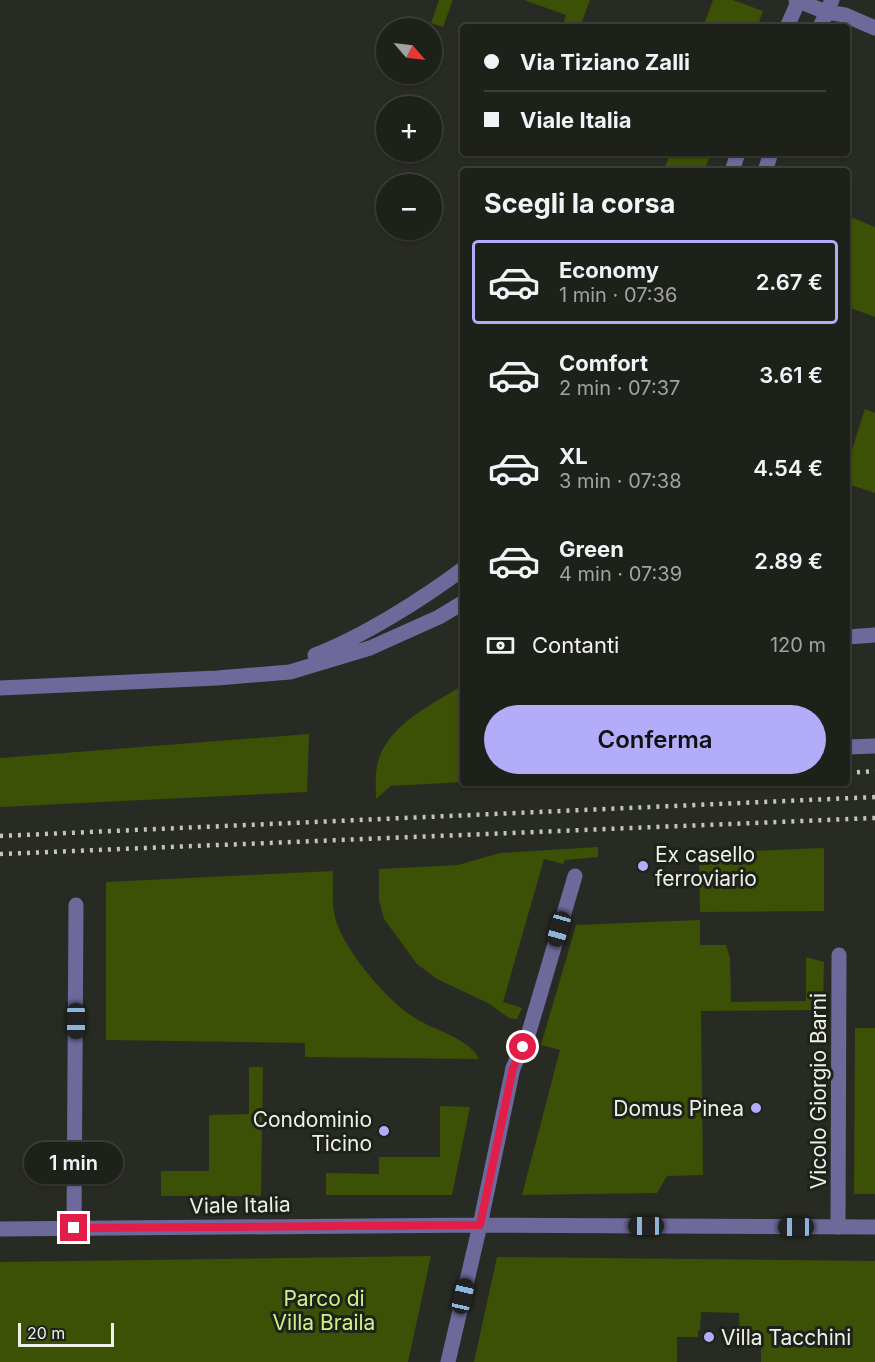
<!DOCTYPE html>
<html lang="it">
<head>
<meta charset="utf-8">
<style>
	body { margin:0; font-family:Inter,sans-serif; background:#262823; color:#f1f3f6; height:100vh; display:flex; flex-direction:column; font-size:22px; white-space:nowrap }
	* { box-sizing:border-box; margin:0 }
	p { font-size:20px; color:#a1a3a2 }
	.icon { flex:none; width:33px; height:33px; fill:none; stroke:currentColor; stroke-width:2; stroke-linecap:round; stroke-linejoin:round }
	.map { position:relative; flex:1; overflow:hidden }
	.drawer { position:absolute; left:460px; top:168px; width:390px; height:618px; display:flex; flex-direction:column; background:#1e201a; border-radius:6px; box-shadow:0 2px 4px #0004,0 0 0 2px #3c3e39 }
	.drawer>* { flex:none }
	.top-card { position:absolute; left:460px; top:24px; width:390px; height:132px; border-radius:6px; box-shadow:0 2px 4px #0004,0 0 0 2px #3c3e39; display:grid; align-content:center; height:132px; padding:0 24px; background:#1e201a }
	.needle { width:39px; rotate:118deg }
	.controls { position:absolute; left:376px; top:18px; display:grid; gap:12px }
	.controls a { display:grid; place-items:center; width:66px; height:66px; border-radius:50%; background:#1e201a; box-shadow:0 2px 4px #0004,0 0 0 2px #3c3e39; font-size:30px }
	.scale { position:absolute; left:18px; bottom:15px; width:96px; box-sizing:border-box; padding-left:6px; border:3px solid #eef0ea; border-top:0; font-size:16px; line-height:21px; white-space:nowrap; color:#eef0ea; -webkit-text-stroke:4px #1e2219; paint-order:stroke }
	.end { position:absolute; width:27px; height:27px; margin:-14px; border:8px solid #e11d48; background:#fff; box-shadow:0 0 0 3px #fff }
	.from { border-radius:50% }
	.bubble { position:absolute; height:42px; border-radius:21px; background:#1e201a; box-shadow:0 2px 4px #0004,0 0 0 2px #3c3e39; font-size:20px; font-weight:600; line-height:42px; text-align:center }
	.car { position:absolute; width:18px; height:36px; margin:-18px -9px; border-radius:8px; box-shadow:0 0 4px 2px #0007; background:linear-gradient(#222 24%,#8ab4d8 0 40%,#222 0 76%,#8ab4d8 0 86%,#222 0) }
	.top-card b { display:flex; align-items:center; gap:21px; height:57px; font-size:22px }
	.top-card b+b { border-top:2px solid #3c3e39 }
	.top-card i { width:15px; height:15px; background:#f1f3f6 }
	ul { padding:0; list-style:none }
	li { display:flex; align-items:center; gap:18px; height:84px; margin:0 12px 9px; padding:0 12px; border:3px solid transparent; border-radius:6px }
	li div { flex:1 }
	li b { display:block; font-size:22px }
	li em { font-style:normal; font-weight:600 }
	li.active { border-color:#b3adf9 }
	li>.icon { width:54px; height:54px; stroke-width:1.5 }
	h2 { padding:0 24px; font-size:27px; line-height:72px }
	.pay { display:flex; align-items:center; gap:15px; height:66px; padding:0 24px; font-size:22px }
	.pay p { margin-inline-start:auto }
	.cta { display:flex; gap:12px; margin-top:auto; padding:12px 24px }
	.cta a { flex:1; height:69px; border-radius:36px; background:#b3adf9; color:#111; font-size:24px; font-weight:600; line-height:69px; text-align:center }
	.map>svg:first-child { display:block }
</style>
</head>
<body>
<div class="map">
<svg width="875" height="1362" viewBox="0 0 875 1362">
	<rect width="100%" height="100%" fill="#282b23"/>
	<path fill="#3c5006" d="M439 0H453L443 27 431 23Z
		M524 0H590L580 27 563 25 566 15Z
		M713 0H733L763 11 757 27H703Z
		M670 153H711L704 171H664Z
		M848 216 875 227V317L848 307Z
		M865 409 875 413V493L848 484V462Z
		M463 685V782L391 786 376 799C376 788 375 777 377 766 385 725 432 705 463 685Z
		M309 734 307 792 0 807V758Z
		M598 847V857L565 860 563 864 544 859 503 1002 522 1008 517 1019 509 1018 488 1003 437 979 417 964 384 919 379 900V869L458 865 500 853Z
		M824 848V911L700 912 699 853Z
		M333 871C333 889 331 909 338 926 349 956 393 1008 422 1022 440 1032 470 1040 479 1059L305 1057V1043L106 1040V882Z
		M700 920V945H726L730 958 731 1002 806 1001V957L824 962 823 1010 701 1011 703 1175 667 1176 657 1193 522 1195 560 1050 541 1045 576 925Z
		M855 1028H875V1194H854Z
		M249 1067H263L261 1196H161V1171H209V1115L249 1114Z
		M440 1106 470 1107 452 1195H326V1173L379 1174V1157H440Z
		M431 1256 408 1362H0V1262Z
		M497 1257 875 1261V1362H761V1338L740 1337 739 1313 701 1312 700 1330 698 1331V1337H677V1362H474Z"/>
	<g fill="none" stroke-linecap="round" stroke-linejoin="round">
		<path stroke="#6e699b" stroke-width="15" d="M826 12 845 15 875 28
			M848 637 875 635
			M848 747 875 746
			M513 1068 529 1032 575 876
			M838 1227 839 955
			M74 1229 76 905"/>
		<path stroke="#6e699b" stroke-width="15" d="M796 0 826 12
			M787 27 799 0
			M820 27 832 0
			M732 171 738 153
			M765 171 771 153
			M315 655C362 637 423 599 464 568
			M0 688 217 678 290 672 370 648 439 617 464 602
			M0 1229 480 1225 875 1227
			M448 1362 480 1225 513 1068"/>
		<path stroke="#c3c5be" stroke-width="4.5" stroke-dasharray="3 6" stroke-linecap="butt" d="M848 773 875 771
			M0 836 875 797
			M0 854 875 818"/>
	</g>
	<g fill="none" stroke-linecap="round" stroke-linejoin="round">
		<path stroke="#e11d48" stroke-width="8" d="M74 1228 480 1225 513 1068 523 1047"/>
	</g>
	<g fill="#b3adf9" stroke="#1e2219" stroke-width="2">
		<circle cx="643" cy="866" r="6"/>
		<circle cx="756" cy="1108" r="6"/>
		<circle cx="384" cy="1131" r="6"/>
		<circle cx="709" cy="1337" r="6"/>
	</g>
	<g text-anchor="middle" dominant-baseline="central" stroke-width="6" stroke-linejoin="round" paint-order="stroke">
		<g font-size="21" fill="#eef0ea" stroke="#1e2219" text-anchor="start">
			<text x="655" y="854">Ex casello<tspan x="655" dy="24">ferroviario</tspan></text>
			<text x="744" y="1108" text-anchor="end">Domus Pinea</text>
			<text x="372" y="1119" text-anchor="end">Condominio<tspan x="372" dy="24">Ticino</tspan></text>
			<text x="721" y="1337">Villa Tacchini</text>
		</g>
		<g font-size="21" fill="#eef0ea" stroke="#1e2219">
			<text transform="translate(818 1091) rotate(-90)">Vicolo Giorgio Barni</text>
			<text transform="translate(240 1205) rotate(-1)">Viale Italia</text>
		</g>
		<g font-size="21" fill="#cdf285" stroke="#1e2219">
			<text x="324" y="1298">Parco di<tspan x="324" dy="24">Villa Braila</tspan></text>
		</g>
	</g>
</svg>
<div class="controls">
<a><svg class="needle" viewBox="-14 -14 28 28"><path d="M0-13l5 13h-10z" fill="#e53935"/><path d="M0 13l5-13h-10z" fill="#a1a3a2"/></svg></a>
<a>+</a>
<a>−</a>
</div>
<div class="scale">20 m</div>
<i class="end from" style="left:523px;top:1047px"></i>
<i class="end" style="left:74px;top:1228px"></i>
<div class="bubble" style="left:24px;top:1142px;width:99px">1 min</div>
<i class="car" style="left:559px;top:929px;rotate:196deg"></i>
<i class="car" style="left:76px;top:1021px;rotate:180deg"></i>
<i class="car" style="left:646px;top:1226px;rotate:270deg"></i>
<i class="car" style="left:796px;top:1227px;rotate:270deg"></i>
<i class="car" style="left:463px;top:1296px;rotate:13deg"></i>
<div class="top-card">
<b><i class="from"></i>Via Tiziano Zalli</b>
<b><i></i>Viale Italia</b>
</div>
<section class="drawer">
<h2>Scegli la corsa</h2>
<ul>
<li class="active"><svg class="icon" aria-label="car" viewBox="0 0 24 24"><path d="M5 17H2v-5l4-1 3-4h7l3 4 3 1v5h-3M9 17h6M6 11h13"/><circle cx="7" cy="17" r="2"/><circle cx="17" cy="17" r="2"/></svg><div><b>Economy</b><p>1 min · 07:36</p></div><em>2.67 €</em></li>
<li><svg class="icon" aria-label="car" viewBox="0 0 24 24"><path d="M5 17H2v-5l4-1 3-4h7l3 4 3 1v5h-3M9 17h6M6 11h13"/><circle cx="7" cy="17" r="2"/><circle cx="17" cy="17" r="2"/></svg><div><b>Comfort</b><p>2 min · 07:37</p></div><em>3.61 €</em></li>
<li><svg class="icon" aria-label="car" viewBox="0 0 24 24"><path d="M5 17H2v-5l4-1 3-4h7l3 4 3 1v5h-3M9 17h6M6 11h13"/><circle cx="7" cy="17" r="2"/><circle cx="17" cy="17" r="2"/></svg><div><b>XL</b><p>3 min · 07:38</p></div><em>4.54 €</em></li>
<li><svg class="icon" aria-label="car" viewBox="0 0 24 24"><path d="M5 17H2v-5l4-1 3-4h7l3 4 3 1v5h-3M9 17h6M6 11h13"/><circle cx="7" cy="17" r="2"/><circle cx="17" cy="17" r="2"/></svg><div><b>Green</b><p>4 min · 07:39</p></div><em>2.89 €</em></li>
</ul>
<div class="pay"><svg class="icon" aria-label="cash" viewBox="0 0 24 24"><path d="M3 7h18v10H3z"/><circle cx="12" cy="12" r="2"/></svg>Contanti<p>120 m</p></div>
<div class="cta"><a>Conferma</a></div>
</section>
</div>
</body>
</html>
